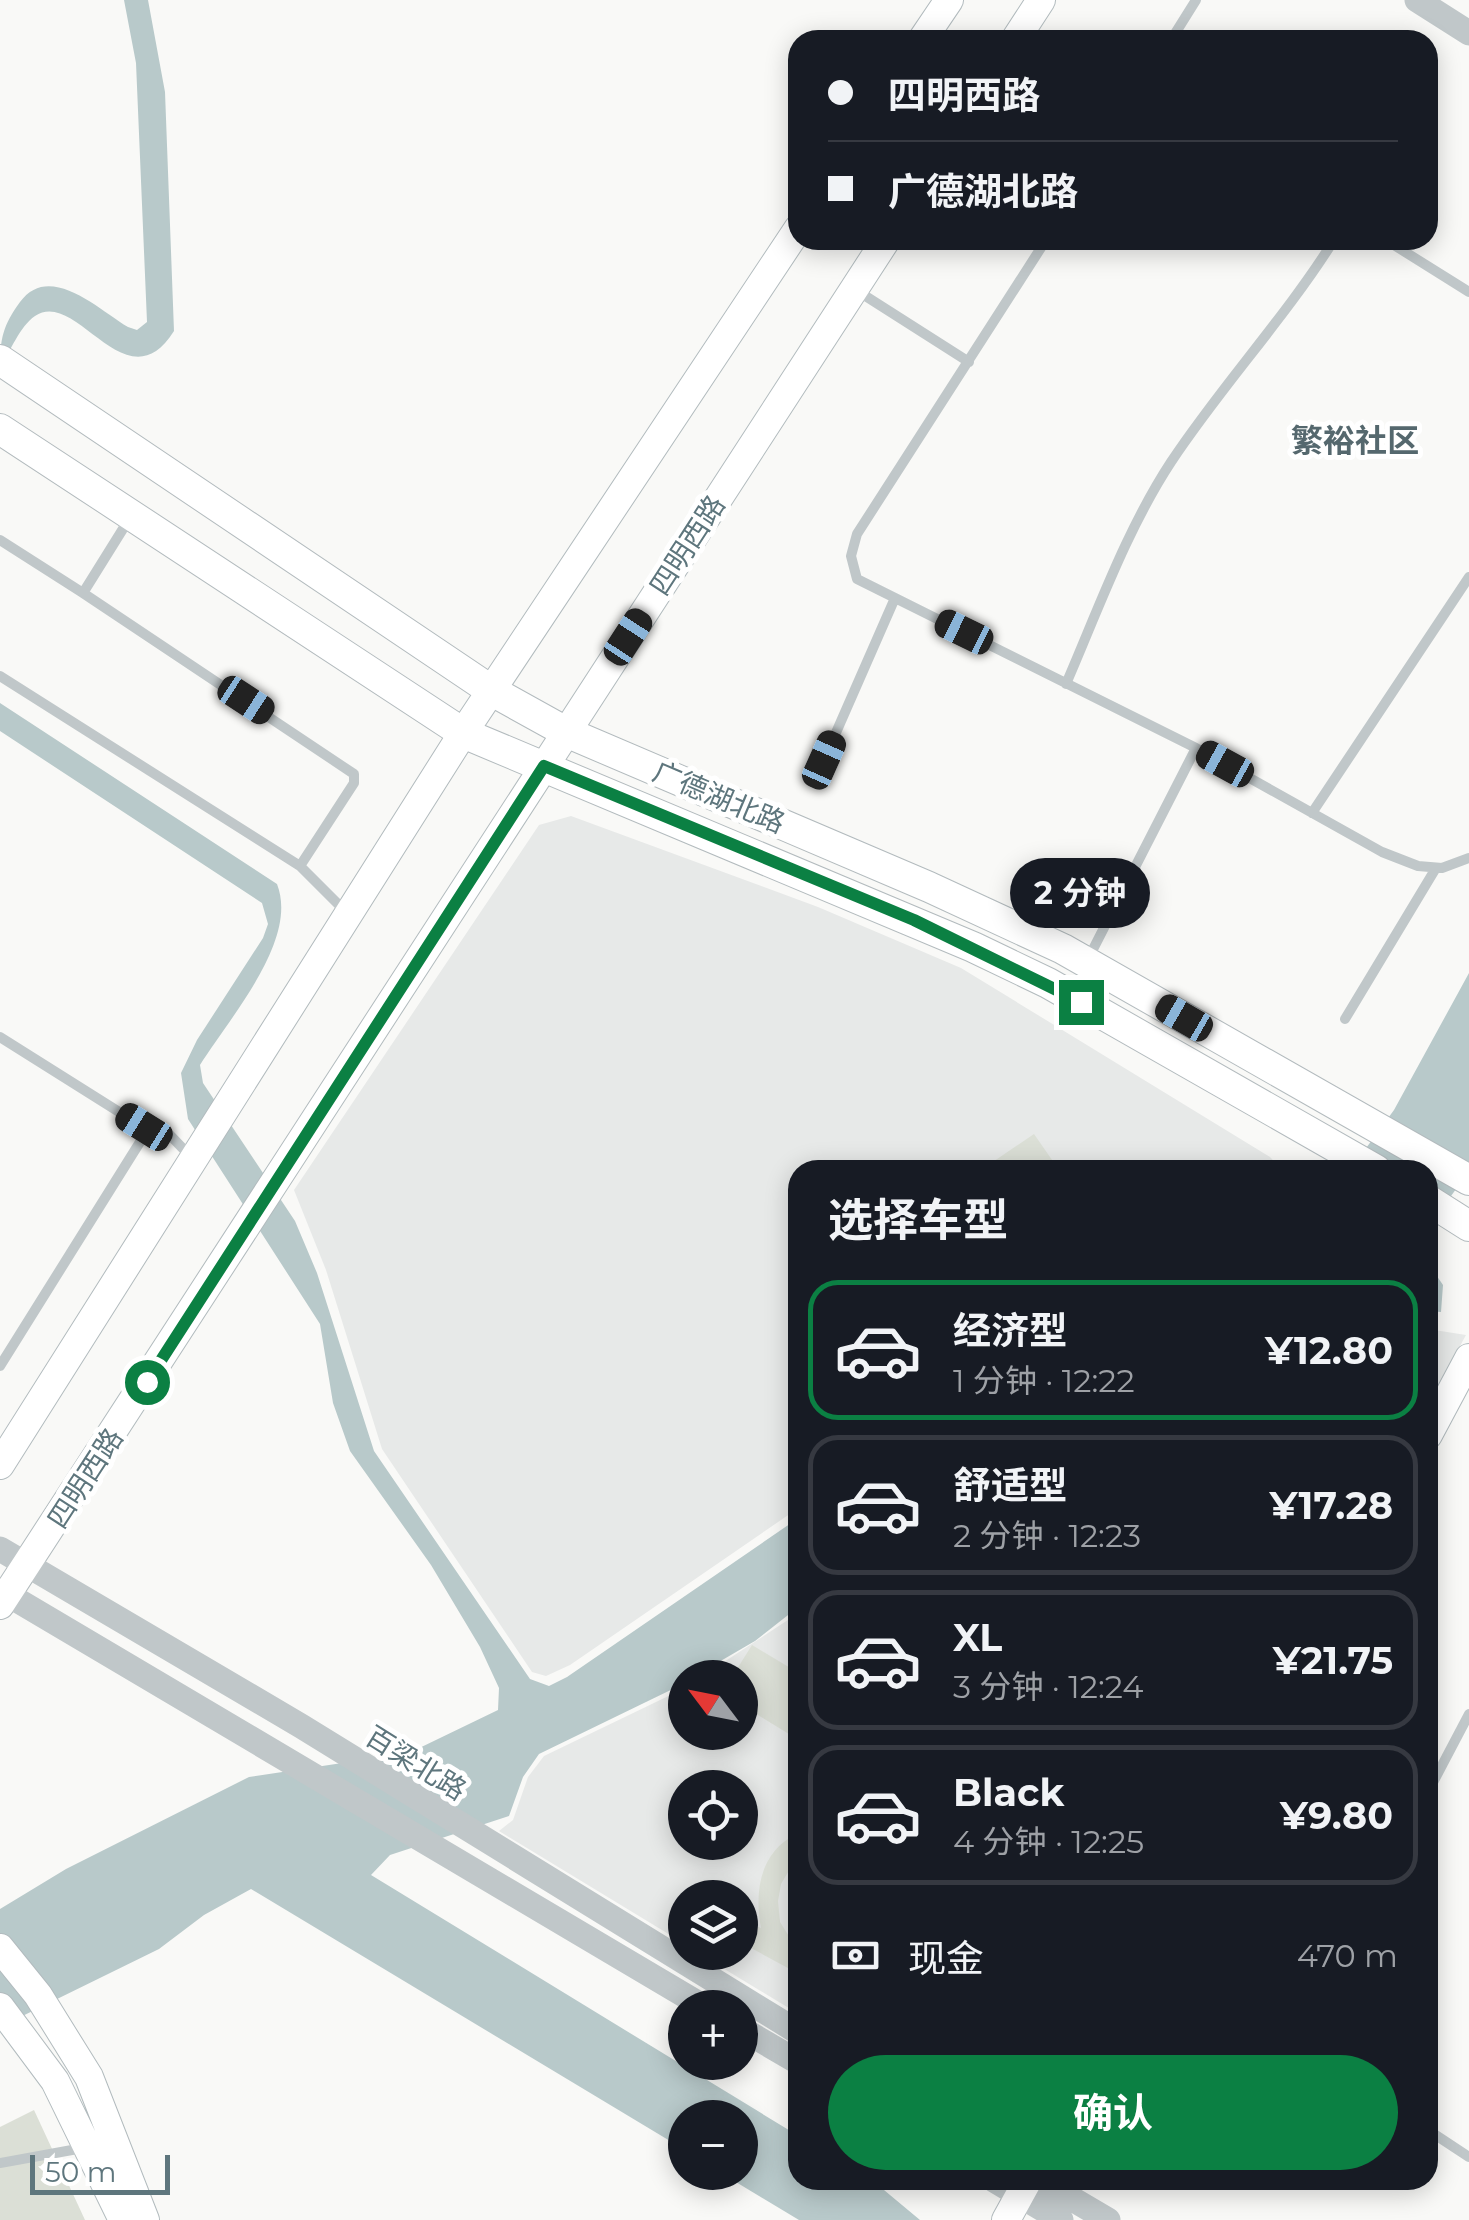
<!DOCTYPE html>
<html lang="zh">
<head>
<meta charset="utf-8">
<style>
	body { margin:0; font-family:Montserrat,"Noto Sans SC",sans-serif; background:#20242c; color:#f1f3f6; height:100vh; display:flex; flex-direction:column; font-size:38px; white-space:nowrap }
	* { box-sizing:border-box; margin:0 }
	p { font-size:32px; color:#9ea1a6 }
	.icon { flex:none; width:55px; height:55px; fill:none; stroke:currentColor; stroke-width:2; stroke-linecap:round; stroke-linejoin:round }
	.map { position:relative; flex:1; overflow:hidden }
	.panel { position:absolute; left:788px; top:1160px; width:650px; height:1030px; display:flex; flex-direction:column; background:#171b24; border-radius:30px; box-shadow:0 5px 25px #0003 }
	.panel>* { flex:none }
	.top-card { position:absolute; left:788px; top:30px; width:650px; height:220px; border-radius:30px; box-shadow:0 5px 25px #0003; display:grid; align-content:center; height:220px; padding:0 40px; background:#171b24 }
	.needle { width:65px; rotate:302deg }
	.buttons { position:absolute; left:668px; top:1660px; display:grid; gap:20px }
	.buttons a { display:grid; place-items:center; width:90px; height:90px; border-radius:50%; background:#171b24; box-shadow:0 5px 25px #0003; font-size:50px }
	.scale { position:absolute; left:30px; bottom:25px; width:140px; box-sizing:border-box; padding-left:10px; border:5px solid #5e767d; border-top:0; font-size:28px; line-height:35px; white-space:nowrap; color:#5e767d; -webkit-text-stroke:8px #fff; paint-order:stroke }
	.end { position:absolute; width:45px; height:45px; margin:-22px; border:12px solid #0b8043; background:#fff; box-shadow:0 0 0 5px #fff }
	.from { border-radius:50% }
	.bubble { position:absolute; height:70px; border-radius:35px; background:#171b24; box-shadow:0 5px 25px #0003; font-size:32px; font-weight:700; line-height:70px; text-align:center }
	.car { position:absolute; width:30px; height:60px; margin:-30px -15px; border-radius:12px; box-shadow:0 0 8px 2px #0007; background:linear-gradient(#222 24%,#8ab4d8 0 40%,#222 0 76%,#8ab4d8 0 86%,#222 0) }
	.top-card b { display:flex; align-items:center; gap:35px; height:95px; font-size:38px }
	.top-card b+b { border-top:2px solid #363941 }
	.top-card i { width:25px; height:25px; background:#f1f3f6 }
	ul { padding:0; list-style:none }
	li { display:flex; align-items:center; gap:30px; height:140px; margin:0 20px 15px; padding:0 20px; border:5px solid #363941; border-radius:30px }
	li div { flex:1 }
	li b { display:block; font-size:38px }
	li em { font-style:normal; font-weight:700 }
	li.on { border-color:#0b8043 }
	li>.icon { width:90px; height:90px; stroke-width:1.5 }
	h2 { padding:0 40px; font-size:45px; line-height:120px }
	.pay { display:flex; align-items:center; gap:25px; height:110px; padding:0 40px; font-size:38px }
	.pay p { margin-inline-start:auto }
	.primary-button { display:flex; gap:20px; margin-top:auto; padding:20px 40px }
	.primary-button a { flex:1; height:115px; border-radius:60px; background:#0b8043; color:#fff; font-size:40px; font-weight:700; line-height:115px; text-align:center }
	.map>svg:first-child { display:block }
</style>
</head>
<body>
<div class="map">
<svg width="1469" height="2220" viewBox="0 0 1469 2220">
	<rect width="100%" height="100%" fill="#f9f9f7"/>
	<path fill="#e7e9e8" fill-rule="evenodd" d="M571 816 818 907 961 968 1270 1157 1282 1170H798L797 1509 570 1665 546 1676 532 1672 382 1449 326 1270 294 1190 539 825Z
		M1428 1329 1466 1335 1428 1405Z
		M797 1614V2013L698 1953 740 1952V1898H685V1944L499 1831 513 1820 528 1777 544 1756 685 1688V1732H740V1678L701 1677ZM685 1788H740V1842H685Z"/>
	<path fill="#dbdfd6" d="M1034 1134 1059 1170H981Z
		M752 1645 797 1672V1739L740 1704V1678L732 1677Z
		M797 1834V1857L781 1884 778 1901 780 1922 797 1949V1973L740 1942 745 1921 761 1928C754 1892 760 1851 797 1834Z
		M34 2110 85 2220H0V2127Z"/>
	<path fill="#b8c9ca" d="M124 0H148L165 92 174 331C126 407 77 287 35 316 20 326 10 352 0 367 0 339 3 325 20 302 49 262 97 308 128 327L137 330 147 322 136 63Z
		M0 703 277 884C299 940 230 1017 200 1065L203 1083 295 1221 317 1273 374 1451 530 1679 549 1686 567 1677 797 1519V1608L755 1641 693 1677 685 1678 681 1685 539 1754 523 1777 509 1816 390 1855 371 1875 797 2135 798 2180H872L920 2220H799L721 2173 740 2172V2118H685V2150L251 1889 204 1915 159 1949 0 2027V1909L66 1869 249 1777 409 1753 498 1710 499 1688 480 1647 431 1565 350 1451 333 1403 320 1324 188 1119 181 1073 197 1040 263 938 268 924 262 903 0 731Z
		M1469 973V1171L1428 1228V1170H1350L1394 1110Z
		M1428 1263 1443 1285 1441 1312 1428 1311Z"/>
	<g fill="none" stroke-linecap="round" stroke-linejoin="round">
		<defs>
			<path id="secondary" d="M922 40 949 0
				M1015 40 1041 0
				M1428 1435 1469 1358
				M0 1465 463 733 798 229
				M0 1605 886 240
				M0 1948 38 1995 89 2077 145 2220
				M0 2007 55 2081 123 2220
				M1006 2220 1028 2180"/>
			<path id="primary" d="M0 360 492 691 566 732 929 887 1063 949 1469 1180
				M0 429 463 733 973 947 1048 983 1376 1170
				M1428 1200 1469 1226"/>
		</defs>
		<use href="#secondary" stroke="#b2bbbe" stroke-width="30"/>
		<use href="#primary" stroke="#b3bbbe" stroke-width="32"/>
		<path stroke="#c0c7c9" stroke-width="10" d="M1171 40 1196 0
			M1046 240 857 534 851 556 857 579 1196 748 1382 852 1418 866 1442 868 1469 858
			M1386 240 1469 292
			M856 290 969 362
			M0 540 83 593 131 516
			M83 593 354 774V783L300 866
			M0 676 300 866 345 911
			M1066 684C1098 610 1127 529 1171 462 1222 385 1285 318 1334 240
			M824 760 895 598
			M1312 813 1469 577
			M1087 961 1196 748
			M1345 1019 1436 868
			M0 1037 143 1127 145 1134 0 1366
			M144 1131 167 1132 191 1157
			M1428 1792 1469 1714
			M1428 2130 1469 2157
			M0 2163 83 2148"/>
		<path stroke="#c0c7c9" stroke-width="25" d="M1417 0 1469 33
			M0 1549 301 1726 798 2032
			M0 1590 706 2008
			M740 2028 798 2062
			M994 2180 1061 2220
			M1040 2180 1108 2220"/>
		<use href="#secondary" stroke="#fff" stroke-width="28"/>
		<use href="#primary" stroke="#fff" stroke-width="30"/>
	</g>
	<g fill="none" stroke-linecap="round" stroke-linejoin="round">
		<path stroke="#0b8043" stroke-width="12" d="M147 1382 544 766 914 920 1081 1002"/>
	</g>
	<g text-anchor="middle" dominant-baseline="central" stroke-width="10" stroke-linejoin="round" paint-order="stroke">
		<g font-size="28" fill="#5e767d" stroke="#fff">
			<text transform="translate(687 545) rotate(-57)">四明西路</text>
			<text transform="translate(719 797) rotate(23)">广德湖北路</text>
			<text transform="translate(85 1478) rotate(-57)">四明西路</text>
			<text transform="translate(416 1763) rotate(32)">百梁北路</text>
		</g>
		<g font-size="32" font-weight="bold" fill="#55686e" stroke="#fff">
			<text x="1355" y="440">繁裕社区</text>
		</g>
	</g>
</svg>
<div class="buttons">
<a><svg class="needle" viewBox="-14 -14 28 28"><path d="M0-13l5 13h-10z" fill="#e53935"/><path d="M0 13l5-13h-10z" fill="#9ea1a6"/></svg></a>
<a><svg class="icon" aria-label="locate" viewBox="0 0 24 24"><circle cx="12" cy="12" r="6"/><path d="M12 2v4M12 18v4M2 12h4M18 12h4"/></svg></a>
<a><svg class="icon" aria-label="layers" viewBox="0 0 24 24"><path d="M12 4l9 5-9 5-9-5zM3 14l9 5 9-5"/></svg></a>
<a>+</a>
<a>−</a>
</div>
<div class="scale">50 m</div>
<i class="end from" style="left:147px;top:1382px"></i>
<i class="end" style="left:1081px;top:1002px"></i>
<div class="bubble" style="left:1010px;top:858px;width:140px">2 分钟</div>
<i class="car" style="left:964px;top:632px;rotate:296deg"></i>
<i class="car" style="left:628px;top:637px;rotate:33deg"></i>
<i class="car" style="left:246px;top:700px;rotate:123deg"></i>
<i class="car" style="left:824px;top:760px;rotate:24deg"></i>
<i class="car" style="left:1225px;top:764px;rotate:299deg"></i>
<i class="car" style="left:1184px;top:1018px;rotate:300deg"></i>
<i class="car" style="left:144px;top:1127px;rotate:302deg"></i>
<div class="top-card">
<b><i class="from"></i>四明西路</b>
<b><i></i>广德湖北路</b>
</div>
<section class="panel">
<h2>选择车型</h2>
<ul>
<li class="on"><svg class="icon" aria-label="car" viewBox="0 0 24 24"><path d="M5 17H2v-5l4-1 3-4h7l3 4 3 1v5h-3M9 17h6M6 11h13"/><circle cx="7" cy="17" r="2"/><circle cx="17" cy="17" r="2"/></svg><div><b>经济型</b><p>1 分钟 · 12:22</p></div><em>¥12.80</em></li>
<li><svg class="icon" aria-label="car" viewBox="0 0 24 24"><path d="M5 17H2v-5l4-1 3-4h7l3 4 3 1v5h-3M9 17h6M6 11h13"/><circle cx="7" cy="17" r="2"/><circle cx="17" cy="17" r="2"/></svg><div><b>舒适型</b><p>2 分钟 · 12:23</p></div><em>¥17.28</em></li>
<li><svg class="icon" aria-label="car" viewBox="0 0 24 24"><path d="M5 17H2v-5l4-1 3-4h7l3 4 3 1v5h-3M9 17h6M6 11h13"/><circle cx="7" cy="17" r="2"/><circle cx="17" cy="17" r="2"/></svg><div><b>XL</b><p>3 分钟 · 12:24</p></div><em>¥21.75</em></li>
<li><svg class="icon" aria-label="car" viewBox="0 0 24 24"><path d="M5 17H2v-5l4-1 3-4h7l3 4 3 1v5h-3M9 17h6M6 11h13"/><circle cx="7" cy="17" r="2"/><circle cx="17" cy="17" r="2"/></svg><div><b>Black</b><p>4 分钟 · 12:25</p></div><em>¥9.80</em></li>
</ul>
<div class="pay"><svg class="icon" aria-label="cash" viewBox="0 0 24 24"><path d="M3 7h18v10H3z"/><circle cx="12" cy="12" r="2"/></svg>现金<p>470 m</p></div>
<div class="primary-button"><a>确认</a></div>
</section>
</div>
</body>
</html>
